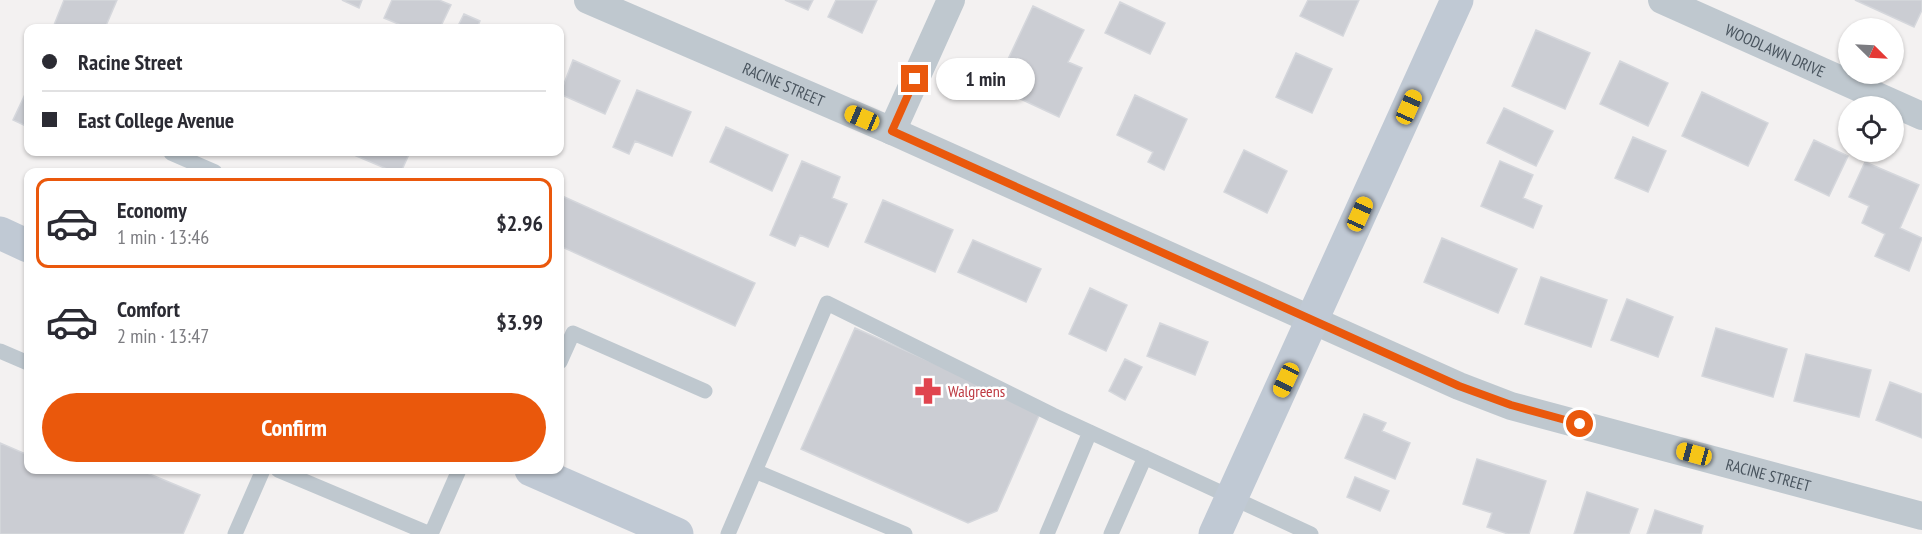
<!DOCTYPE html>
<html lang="en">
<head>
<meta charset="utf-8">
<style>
	body { margin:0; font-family:"PT Sans Narrow",sans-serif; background:#f2f2f3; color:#2b2b33; height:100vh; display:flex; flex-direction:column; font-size:22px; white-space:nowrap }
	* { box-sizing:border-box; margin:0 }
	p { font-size:20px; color:#7c7c81 }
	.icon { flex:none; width:33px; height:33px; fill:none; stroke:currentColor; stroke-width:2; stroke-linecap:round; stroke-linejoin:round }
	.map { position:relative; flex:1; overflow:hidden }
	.drawer { position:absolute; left:24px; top:168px; width:540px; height:306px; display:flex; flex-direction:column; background:#fff; border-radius:12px; box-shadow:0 2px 4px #0004 }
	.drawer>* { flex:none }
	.banner { position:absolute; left:24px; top:24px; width:540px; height:132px; border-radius:12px; box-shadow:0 2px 4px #0004; display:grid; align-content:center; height:132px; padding:0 18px; background:#fff }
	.needle { width:39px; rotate:114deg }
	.controls { position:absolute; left:1838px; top:18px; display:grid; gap:12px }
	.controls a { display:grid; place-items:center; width:66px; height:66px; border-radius:50%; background:#fff; box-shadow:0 2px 4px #0004; font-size:30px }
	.end { position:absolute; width:27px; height:27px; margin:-14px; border:8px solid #ea580c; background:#fff; box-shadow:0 0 0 3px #fff }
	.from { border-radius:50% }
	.bubble { position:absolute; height:42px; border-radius:21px; background:#fff; box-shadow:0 2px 4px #0004; font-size:20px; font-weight:600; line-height:42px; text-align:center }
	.car { position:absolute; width:18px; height:36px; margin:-18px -9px; border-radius:8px; box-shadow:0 0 4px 2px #0007; background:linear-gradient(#f5c518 24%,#345 0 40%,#f5c518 0 76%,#345 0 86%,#f5c518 0) }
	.banner b { display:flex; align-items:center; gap:21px; height:57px; font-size:22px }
	.banner b+b { border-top:2px solid #e1e1e2 }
	.banner i { width:15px; height:15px; background:#2b2b33 }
	ul { padding:10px 0 0; list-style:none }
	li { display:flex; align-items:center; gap:18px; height:90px; margin:0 12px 9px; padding:0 6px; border:3px solid transparent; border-radius:12px }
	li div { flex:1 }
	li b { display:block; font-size:22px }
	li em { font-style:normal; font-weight:600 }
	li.on { border-color:#ea580c }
	li>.icon { width:54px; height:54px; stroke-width:1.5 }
	.primary-button { display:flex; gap:12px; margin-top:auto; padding:12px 18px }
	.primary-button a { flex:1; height:69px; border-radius:36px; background:#ea580c; color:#fff; font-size:24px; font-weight:600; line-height:69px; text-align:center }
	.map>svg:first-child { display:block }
</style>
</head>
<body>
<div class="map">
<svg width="1922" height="534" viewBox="0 0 1922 534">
	<rect width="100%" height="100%" fill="#f3f1f1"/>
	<path fill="#cbcdd3" stroke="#d5d7dc" stroke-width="1.5" d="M64 0H117L105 28H63L54 25Z
		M342 0H362L359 8Z
		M392 0H439L451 5 440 28H408L384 18Z
		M785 0H813L808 10Z
		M836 0H877L862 33 828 17Z
		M1308 0H1359L1343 36 1300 16Z
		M1855 0H1922V10L1914 27Z
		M1120 2 1165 23 1150 54 1105 33Z
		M1033 6 1084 30 1068 62 1082 68 1059 117 995 87Z
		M464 14 480 21 477 28H457Z
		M1536 30 1590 53 1565 109 1512 86Z
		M1296 53 1332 69 1312 113 1276 97Z
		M573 60 620 81 605 114 560 94Z
		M1620 61 1668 83 1648 126 1600 104Z
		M28 88V127L13 120Z
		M637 90 691 112 672 156 635 141 629 154 613 147Z
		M1702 92 1768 123 1748 166 1682 136Z
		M1135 95 1187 119 1164 170 1148 162 1153 152 1117 135Z
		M1504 108 1553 131 1536 166 1487 143Z
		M726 127 788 155 772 191 710 162Z
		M1633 137 1666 151 1648 192 1615 178Z
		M1814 140 1848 156 1829 196 1795 180Z
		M1244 150 1287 171 1267 213 1224 192Z
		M347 152H410L401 172H394Z
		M802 161 840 177 832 198 847 204 828 247 800 235 795 246 770 235Z
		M1500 161 1533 175 1523 198 1542 206 1533 228 1481 206Z
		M1865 162 1919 185 1900 228 1922 238 1909 271 1875 256 1885 234 1862 223 1869 206 1849 197Z
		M560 195 755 283 735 326 560 246Z
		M883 200 953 230 935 272 865 242Z
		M1442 238 1517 269 1498 313 1424 282Z
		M973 240 1041 269 1026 302 958 272Z
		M1541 277 1607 300 1591 347 1525 324Z
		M1090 288 1127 305 1106 351 1069 334Z
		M1627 299 1673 317 1658 357 1611 340Z
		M1160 323 1208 342 1195 375 1147 356Z
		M855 328 1041 411 997 511 968 523 801 449Z
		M1716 328 1787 349 1773 397 1702 376Z
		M1806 354 1871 370 1859 417 1794 401Z
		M1125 359 1142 367 1125 400 1109 391Z
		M1890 382 1922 394V438L1876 420Z
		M1364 414 1386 423 1382 431 1410 443 1395 479 1345 458Z
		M0 443 28 455V470H62L68 472 69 470H140L200 495 183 534H0Z
		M1477 459 1546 481 1529 534H1508L1487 527 1492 513 1463 504Z
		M1355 477 1389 491 1380 511 1347 497Z
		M1587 492 1638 509 1629 534H1574Z
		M1655 510 1703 526 1701 534H1647Z"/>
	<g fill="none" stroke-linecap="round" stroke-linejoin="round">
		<path stroke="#bfc8cf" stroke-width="15" d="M171 153 215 172
			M0 351 28 363
			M560 362 573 333 705 391
			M278 470 430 534
			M755 471 905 534
			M235 534 263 470
			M431 534 459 470
			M728 534 827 303 1053 415 1311 534
			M1047 534 1090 432
			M1111 534 1145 457"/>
		<g stroke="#bfc8cf" stroke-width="28">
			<path id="s1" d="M588 0 892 131 1459 386 1511 406 1922 516"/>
			<path id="s2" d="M1662 0 1922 116"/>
			<path d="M892 131 951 0"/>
		</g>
		<path stroke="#c0c9d4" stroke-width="33" d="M0 233 28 246
			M531 470 677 534
			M1215 534 1457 0"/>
	</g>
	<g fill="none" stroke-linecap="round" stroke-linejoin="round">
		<path stroke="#ea580c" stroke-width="8" d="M915 79 892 131 1459 386 1511 405 1580 424"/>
	</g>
	<defs>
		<symbol id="pharmacy-bare" viewBox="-9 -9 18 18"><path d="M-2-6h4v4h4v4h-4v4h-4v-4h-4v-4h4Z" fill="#e0444e" stroke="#fff" stroke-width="2.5" paint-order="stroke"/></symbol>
	</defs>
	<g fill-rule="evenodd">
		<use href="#pharmacy-bare" x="909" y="372" width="38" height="38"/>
	</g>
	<g text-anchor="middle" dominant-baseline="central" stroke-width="5" stroke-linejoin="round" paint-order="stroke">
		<g font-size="16" fill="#49545e" stroke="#fff">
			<text stroke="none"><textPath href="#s2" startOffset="124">WOODLAWN DRIVE</textPath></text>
			<text stroke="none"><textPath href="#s1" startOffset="213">RACINE STREET</textPath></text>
			<text stroke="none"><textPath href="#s1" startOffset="1275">RACINE STREET</textPath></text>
		</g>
		<g font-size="16" fill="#be3a42" stroke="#fff" text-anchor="start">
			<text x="948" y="391">Walgreens</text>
		</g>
	</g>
</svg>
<div class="controls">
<a><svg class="needle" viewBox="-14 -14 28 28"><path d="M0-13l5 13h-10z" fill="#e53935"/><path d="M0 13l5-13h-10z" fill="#7c7c81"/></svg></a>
<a><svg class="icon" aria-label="locate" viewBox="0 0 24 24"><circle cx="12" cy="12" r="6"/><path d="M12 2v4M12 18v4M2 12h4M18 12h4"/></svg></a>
</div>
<i class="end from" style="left:1580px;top:424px"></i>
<i class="end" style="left:915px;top:79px"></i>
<div class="bubble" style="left:936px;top:58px;width:99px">1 min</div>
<i class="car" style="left:1409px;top:107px;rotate:24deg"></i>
<i class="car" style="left:862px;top:118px;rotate:293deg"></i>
<i class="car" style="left:1360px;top:214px;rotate:24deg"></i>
<i class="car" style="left:1286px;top:380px;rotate:205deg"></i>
<i class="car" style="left:1694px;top:454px;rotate:285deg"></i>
<div class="banner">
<b><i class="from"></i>Racine Street</b>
<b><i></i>East College Avenue</b>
</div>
<section class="drawer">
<ul>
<li class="on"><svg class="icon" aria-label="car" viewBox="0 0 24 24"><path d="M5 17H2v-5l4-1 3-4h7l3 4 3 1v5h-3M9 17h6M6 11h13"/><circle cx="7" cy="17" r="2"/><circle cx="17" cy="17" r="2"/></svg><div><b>Economy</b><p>1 min · 13:46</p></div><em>$2.96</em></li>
<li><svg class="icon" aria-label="car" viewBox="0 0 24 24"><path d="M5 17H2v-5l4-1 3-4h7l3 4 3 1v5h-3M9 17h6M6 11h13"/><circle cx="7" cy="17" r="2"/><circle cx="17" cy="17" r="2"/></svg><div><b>Comfort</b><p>2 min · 13:47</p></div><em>$3.99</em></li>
</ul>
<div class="primary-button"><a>Confirm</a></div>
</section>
</div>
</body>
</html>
